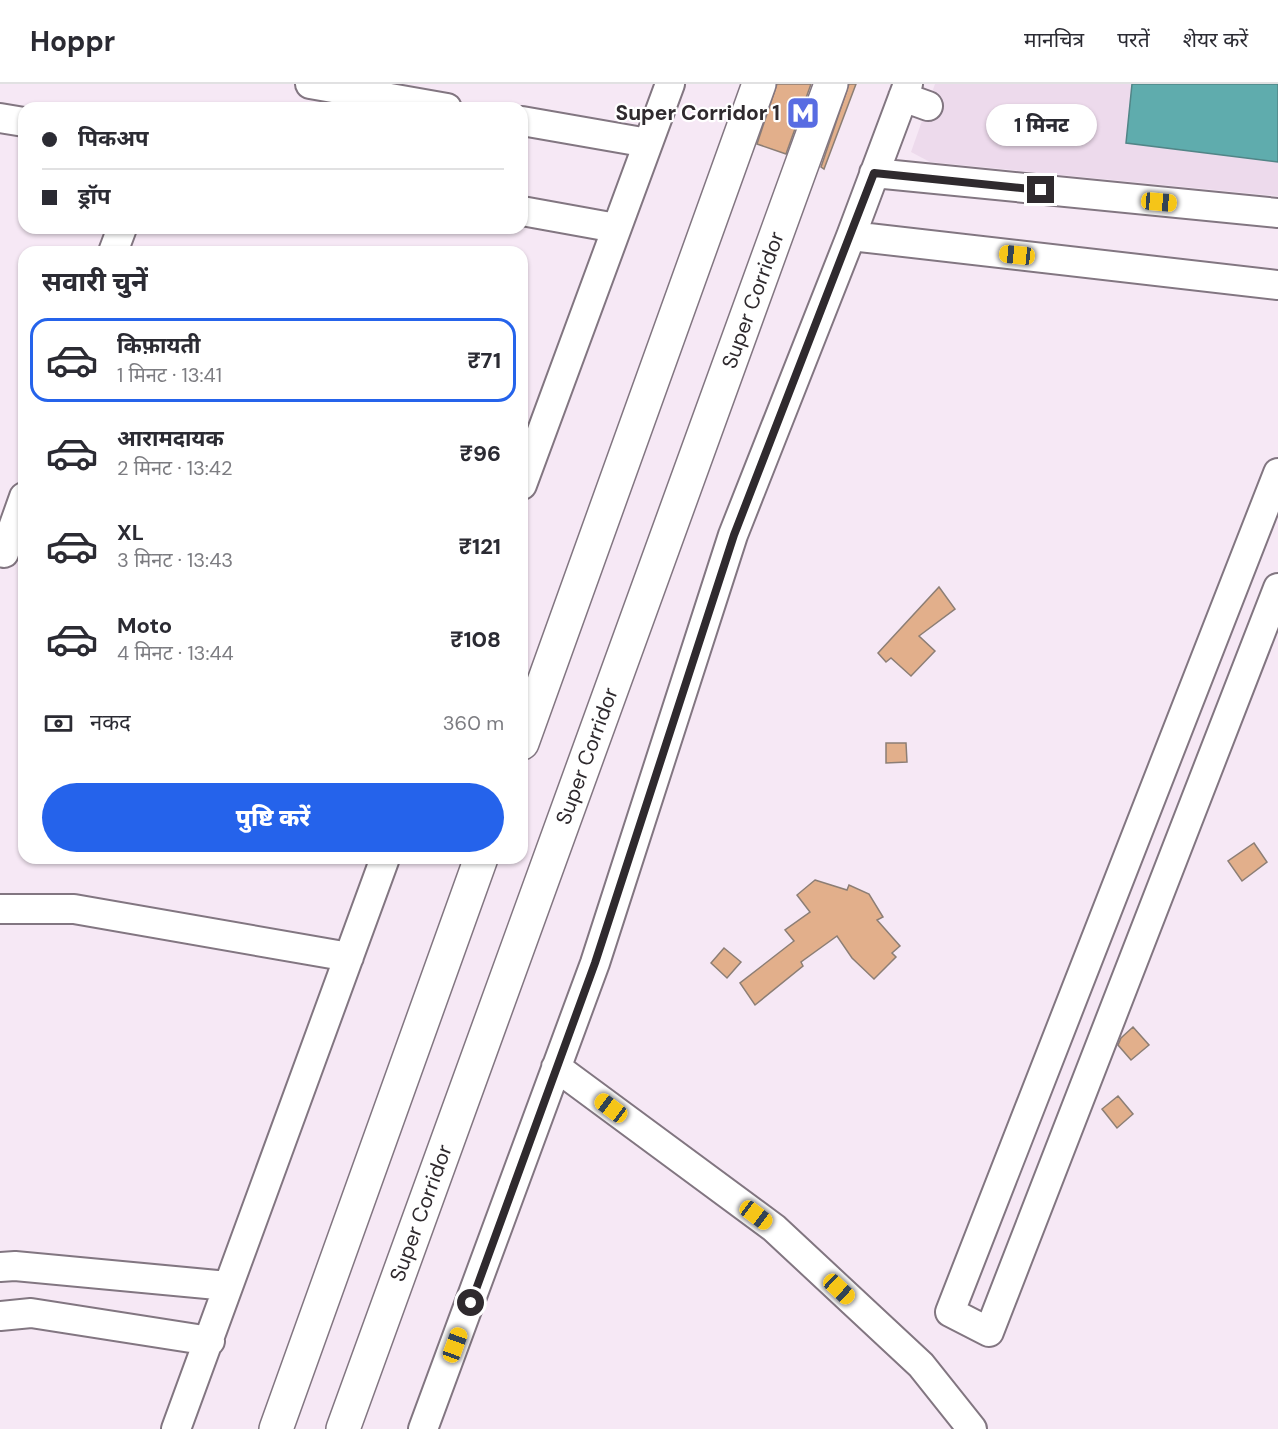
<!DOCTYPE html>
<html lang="hi">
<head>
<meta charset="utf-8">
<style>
	body { margin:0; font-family:"DM Sans","Noto Sans Devanagari",sans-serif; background:#f2f2f3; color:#2b2b33; height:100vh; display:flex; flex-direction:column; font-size:22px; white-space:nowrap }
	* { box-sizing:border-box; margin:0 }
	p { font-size:20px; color:#7c7c81 }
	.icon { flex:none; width:33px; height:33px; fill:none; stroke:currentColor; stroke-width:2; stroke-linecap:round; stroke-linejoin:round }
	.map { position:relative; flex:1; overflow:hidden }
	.side { position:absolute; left:18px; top:162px; width:510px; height:618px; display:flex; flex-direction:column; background:#fff; border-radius:18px; box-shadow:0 2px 4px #0004 }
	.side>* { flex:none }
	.top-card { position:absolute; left:18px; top:18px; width:510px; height:132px; border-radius:18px; box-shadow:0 2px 4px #0004; display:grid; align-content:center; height:132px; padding:0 24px; background:#fff }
	.end { position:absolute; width:27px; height:27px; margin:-14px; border:8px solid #2f2a2e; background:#fff; box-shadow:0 0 0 3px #fff }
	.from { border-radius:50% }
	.bubble { position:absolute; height:42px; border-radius:21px; background:#fff; box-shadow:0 2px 4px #0004; font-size:20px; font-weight:800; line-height:42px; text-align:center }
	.car { position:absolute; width:18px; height:36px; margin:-18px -9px; border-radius:8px; box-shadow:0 0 4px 2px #0007; background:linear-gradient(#f5c518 24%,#345 0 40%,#f5c518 0 76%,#345 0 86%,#f5c518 0) }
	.top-card b { display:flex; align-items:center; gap:21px; height:57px; font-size:22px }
	.top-card b+b { border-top:2px solid #e1e1e2 }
	.top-card i { width:15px; height:15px; background:#2b2b33 }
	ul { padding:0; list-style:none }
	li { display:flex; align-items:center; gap:18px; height:84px; margin:0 12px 9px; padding:0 12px; border:3px solid transparent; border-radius:18px }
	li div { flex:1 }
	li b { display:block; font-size:22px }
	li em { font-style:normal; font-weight:800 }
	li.on { border-color:#2563eb }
	li>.icon { width:54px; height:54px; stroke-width:1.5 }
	h2 { padding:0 24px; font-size:27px; line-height:72px }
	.pay { display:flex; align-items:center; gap:15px; height:66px; padding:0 24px; font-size:22px }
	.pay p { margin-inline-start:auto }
	.primary-button { display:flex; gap:12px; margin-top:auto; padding:12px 24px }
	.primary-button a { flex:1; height:69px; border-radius:36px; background:#2563eb; color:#fff; font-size:24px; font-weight:800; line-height:69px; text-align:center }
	header { display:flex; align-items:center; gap:36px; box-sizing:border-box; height:84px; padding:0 30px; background:#fff; border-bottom:2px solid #e1e1e2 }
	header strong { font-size:28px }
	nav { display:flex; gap:33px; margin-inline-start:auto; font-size:21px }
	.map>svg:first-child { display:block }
</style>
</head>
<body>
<header>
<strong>Hoppr</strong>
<nav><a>मानचित्र</a><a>परतें</a><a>शेयर करें</a></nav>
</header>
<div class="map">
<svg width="1278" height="1345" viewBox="0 0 1278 1345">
	<rect width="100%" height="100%" fill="#f6e8f5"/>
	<path fill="#eddaec" d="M935 0H1278V112L930 78 911 68Z"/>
	<path fill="#5facad" stroke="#518587" stroke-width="1.5" d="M1132 0H1278V78L1126 59Z"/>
	<path fill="#e2af8b" stroke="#8c7e75" stroke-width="1.5" d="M777 0H811L786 70 757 60Z
		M849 0H856L824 85 821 83Z
		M939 503 955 525 919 552 935 567 911 592 891 574 886 578 878 569Z
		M886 659H906L907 678 886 679Z
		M1254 759 1267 778 1242 797 1228 777Z
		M815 796 847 806 849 801 869 810 883 833 877 836 900 862 892 869 896 873 874 895 852 874 837 852 801 878 803 882 755 921 740 899 794 857 785 846 810 828 797 811Z
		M724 864 741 878 727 894 711 879Z
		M1133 943 1149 961 1131 976 1118 961 1121 954Z
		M1118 1012 1133 1030 1117 1044 1102 1025Z"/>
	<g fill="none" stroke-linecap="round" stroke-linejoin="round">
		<defs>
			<path id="minor" d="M310 0 447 24
				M903 13 928 22
				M0 34 24 38
				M522 37 648 59
				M874 89 1278 129
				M522 127 616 144
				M851 152 1278 201
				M113 168 122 144
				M1278 389 950 1228 989 1248 1278 504
				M522 401 670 0
				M0 468 4 469 24 413
				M0 825H74L349 873
				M556 983 774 1144 921 1281 972 1345
				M0 1183 15 1182 228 1202
				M0 1232 31 1229 210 1257
				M176 1345 385 774
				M423 1345 595 879 733 451 851 152 908 0"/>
			<path id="major" d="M522 659 759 0
				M276 1345 481 774
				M343 1345 831 0"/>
		</defs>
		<use href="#minor" stroke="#827681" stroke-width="32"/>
		<use href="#major" stroke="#827681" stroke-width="36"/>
		<use href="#minor" stroke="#fff" stroke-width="28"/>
		<use href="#major" stroke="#fff" stroke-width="33"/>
	</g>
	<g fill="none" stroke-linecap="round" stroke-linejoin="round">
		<path stroke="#2f2a2e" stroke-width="8" d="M471 1219 595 879 734 451 874 89 1041 106"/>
	</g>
	<defs>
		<symbol id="metro-square" viewBox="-11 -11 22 22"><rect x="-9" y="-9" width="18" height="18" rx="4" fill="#586ce2" stroke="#fff"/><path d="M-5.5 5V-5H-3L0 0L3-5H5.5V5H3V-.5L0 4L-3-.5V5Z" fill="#fff"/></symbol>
	</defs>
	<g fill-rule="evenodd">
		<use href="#metro-square" x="784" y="10" width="38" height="38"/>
	</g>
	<g text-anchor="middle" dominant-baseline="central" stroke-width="4.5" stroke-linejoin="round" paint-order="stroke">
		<g font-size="21" font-weight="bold" fill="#2f2a2e" stroke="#fff" text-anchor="end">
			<text x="780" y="29">Super Corridor 1</text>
		</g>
		<g font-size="21" fill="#2f2a2e" stroke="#fff">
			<text transform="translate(753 216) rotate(-70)">Super Corridor</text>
			<text transform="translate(587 672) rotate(-70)">Super Corridor</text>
			<text transform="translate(421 1129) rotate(-70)">Super Corridor</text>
		</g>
	</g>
</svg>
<i class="end from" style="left:471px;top:1219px"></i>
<i class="end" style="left:1041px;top:106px"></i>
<div class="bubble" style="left:986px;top:20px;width:111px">1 मिनट</div>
<i class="car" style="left:1159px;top:118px;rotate:95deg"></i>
<i class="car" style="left:1017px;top:171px;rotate:276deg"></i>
<i class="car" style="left:611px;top:1024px;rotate:307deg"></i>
<i class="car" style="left:756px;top:1131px;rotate:127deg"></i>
<i class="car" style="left:839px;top:1205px;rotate:133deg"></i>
<i class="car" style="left:455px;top:1261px;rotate:20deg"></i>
<div class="top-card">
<b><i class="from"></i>पिकअप</b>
<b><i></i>ड्रॉप</b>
</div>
<section class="side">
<h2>सवारी चुनें</h2>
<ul>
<li class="on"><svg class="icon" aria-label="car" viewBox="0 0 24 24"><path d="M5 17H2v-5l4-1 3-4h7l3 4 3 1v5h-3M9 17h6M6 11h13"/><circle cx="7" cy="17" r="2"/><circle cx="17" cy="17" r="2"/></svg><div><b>किफ़ायती</b><p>1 मिनट · 13:41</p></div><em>₹71</em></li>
<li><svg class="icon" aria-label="car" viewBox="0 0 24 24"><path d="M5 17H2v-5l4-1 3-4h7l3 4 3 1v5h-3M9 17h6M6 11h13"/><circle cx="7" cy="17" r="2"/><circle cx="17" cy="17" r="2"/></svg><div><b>आरामदायक</b><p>2 मिनट · 13:42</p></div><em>₹96</em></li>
<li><svg class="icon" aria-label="car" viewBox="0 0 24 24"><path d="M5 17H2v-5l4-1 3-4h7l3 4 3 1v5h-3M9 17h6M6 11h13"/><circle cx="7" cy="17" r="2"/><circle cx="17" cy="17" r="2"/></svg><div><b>XL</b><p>3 मिनट · 13:43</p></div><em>₹121</em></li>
<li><svg class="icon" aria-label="car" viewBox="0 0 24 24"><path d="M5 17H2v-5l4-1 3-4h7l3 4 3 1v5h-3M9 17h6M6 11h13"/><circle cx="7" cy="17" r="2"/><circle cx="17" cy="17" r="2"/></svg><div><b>Moto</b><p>4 मिनट · 13:44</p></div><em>₹108</em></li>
</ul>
<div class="pay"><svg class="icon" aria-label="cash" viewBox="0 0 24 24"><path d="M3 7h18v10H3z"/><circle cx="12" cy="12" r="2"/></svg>नकद<p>360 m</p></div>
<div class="primary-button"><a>पुष्टि करें</a></div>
</section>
</div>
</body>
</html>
